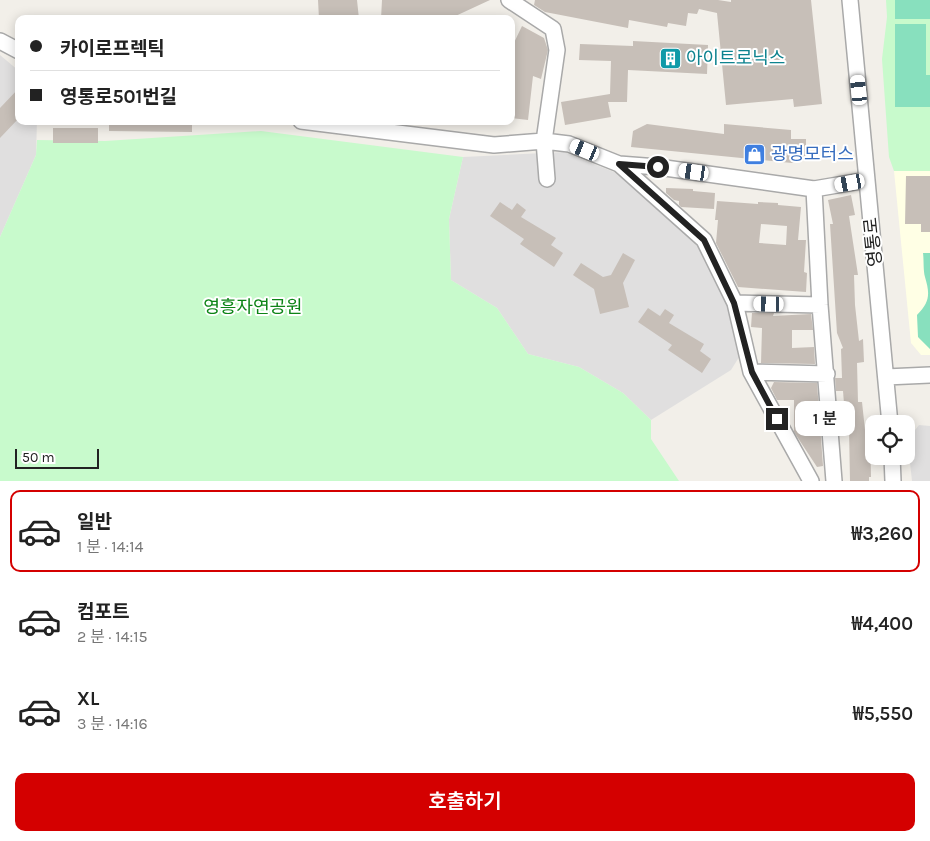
<!DOCTYPE html>
<html lang="ko">
<head>
<meta charset="utf-8">
<style>
	body { margin:0; font-family:Karla,"Noto Sans KR",sans-serif; background:#f6f6f6; color:#222; height:100vh; display:flex; flex-direction:column; font-size:19px; white-space:nowrap }
	* { box-sizing:border-box; margin:0 }
	p { font-size:16px; color:#767676 }
	.icon { flex:none; width:28px; height:28px; fill:none; stroke:currentColor; stroke-width:2; stroke-linecap:round; stroke-linejoin:round }
	.map { position:relative; height:481px; overflow:hidden }
	.panel { display:flex; flex-direction:column; background:#fff; flex:1 }
	.panel>* { flex:none }
	.guide { position:absolute; left:15px; top:15px; width:500px; height:110px; border-radius:10px; box-shadow:0 2px 12px #0003; display:grid; align-content:center; height:110px; padding:0 15px; background:#fff }
	.fabs { position:absolute; left:865px; top:415px; display:grid; gap:10px }
	.fabs a { display:grid; place-items:center; width:50px; height:50px; border-radius:10px; background:#fff; box-shadow:0 2px 12px #0003; font-size:25px }
	.scale { position:absolute; left:15px; bottom:12px; width:84px; box-sizing:border-box; padding-left:5px; border:2px solid #222; border-top:0; font-size:14px; line-height:18px; white-space:nowrap; color:#222; -webkit-text-stroke:4px #fff; paint-order:stroke }
	.end { position:absolute; width:22px; height:22px; margin:-11px; border:6px solid #222; background:#fff; box-shadow:0 0 0 2px #fff }
	.from { border-radius:50% }
	.bubble { position:absolute; height:35px; border-radius:10px; background:#fff; box-shadow:0 2px 12px #0003; font-size:16px; font-weight:600; line-height:35px; text-align:center }
	.car { position:absolute; width:15px; height:30px; margin:-15px -8px; border-radius:6px; box-shadow:0 0 4px 1px #0007; background:linear-gradient(#fff 24%,#345 0 40%,#fff 0 76%,#345 0 86%,#fff 0) }
	.guide b { display:flex; align-items:center; gap:18px; height:48px; font-size:19px }
	.guide b+b { border-top:1px solid #e0e0e0 }
	.guide i { width:12px; height:12px; background:#222 }
	ul { padding:9px 0 0; list-style:none }
	li { display:flex; align-items:center; gap:15px; height:82px; margin:0 10px 8px; padding:0 5px; border:2px solid transparent; border-radius:10px }
	li div { flex:1 }
	li b { display:block; font-size:19px }
	li em { font-style:normal; font-weight:600 }
	li.active { border-color:#d40000 }
	li>.icon { width:45px; height:45px; stroke-width:1.5 }
	.action { display:flex; gap:10px; margin-top:auto; padding:10px 15px }
	.action a { flex:1; height:58px; border-radius:10px; background:#d40000; color:#fff; font-size:20px; font-weight:600; line-height:58px; text-align:center }
	.map>svg:first-child { display:block }
</style>
</head>
<body>
<div class="map">
<svg width="930" height="481" viewBox="0 0 930 481">
	<rect width="100%" height="100%" fill="#f2efe9"/>
	<path fill="#e0dfdf" d="M0 55 19 71V121H37L36 155 0 237Z
		M564 152 614 172 666 213 699 248 730 311 741 354 731 370 651 420 623 393 579 367 528 354 497 308 451 280 449 219 463 157Z
		M919 425 930 426V481H912L908 445 911 435Z"/>
	<path fill="#ffffe5" d="M894 171H930V355H921L911 343Z"/>
	<path fill="#c8facc" d="M886 0H930V171H894L889 157 882 59 887 17Z
		M261 131 463 157 449 219 451 280 497 308 528 354 579 367 623 393 651 420V439L679 481H0V237L36 155 37 140 105 141Z"/>
	<path fill="#88e0be" d="M895 0H930V19H895Z
		M895 24H926V75H930V107H895Z
		M923 253H930V349L918 337 917 315C930 302 930 294 925 277 923 270 924 260 923 253Z"/>
	<path fill="#c7bfb8" fill-rule="evenodd" d="M318 0H357L359 19H319Z
		M382 0H490L449 19H381Z
		M535 0H718L731 2V0H811L822 104 794 107 793 99 726 105 717 13 699 9 697 14 688 13 686 26 668 23 667 27 629 20 628 28 545 12 534 5Z
		M522 26 544 38 548 50 541 79 533 76 528 120 511 118V49Z
		M633 41 708 45 707 74 628 70 627 102H608L611 117 565 125 561 102 610 94 611 61 579 60 580 44 633 46Z
		M19 88V118L0 138V108Z
		M109 121H192V132L109 131Z
		M647 124 724 134V124L791 130V139H806V159L792 163 631 147 633 131Z
		M53 128H98V143H53Z
		M906 176H930V232H921V224H905Z
		M666 188 693 189V191L715 193 714 209 681 207 679 205V201L674 200 666 193Z
		M851 195 855 215 849 216 858 275H854L855 305 859 341 863 339 864 362 857 363 858 402H862L865 430H870L871 477H869V481H850L849 428H846L843 391H836L835 378H842L841 349 843 348 837 333 830 224H833L828 200Z
		M717 201 758 204V202L778 203V205L801 207 798 240H806L804 272 807 273 806 292 738 287 716 243 718 220H715ZM761 224 787 226 786 245 759 243Z
		M500 202 512 210 517 203 526 210 521 217 556 238 551 245 563 253 554 267 520 244 524 239 490 216Z
		M623 253 635 260 623 283 629 307 600 314 594 289 573 275 581 263 603 277 611 275Z
		M648 308 660 316 665 309 674 315 669 323 704 344 700 351 711 359 702 373 668 350 672 345 638 322Z
		M752 313H774L773 316 811 314 813 330H792V348L814 347 815 364 761 363 762 328 751 327Z
		M774 382 817 383 823 466 817 467 794 432V400H777L771 388Z"/>
	<g fill="none" stroke-linecap="round" stroke-linejoin="round">
		<defs>
			<path id="minor" d="M509 0 553 29 557 50 544 141 547 179
				M850 0 890 424
				M0 41 19 51
				M301 121 494 145 544 141 569 144 619 164 658 167 814 189 867 180
				M619 164 704 240 735 303 751 372 811 481
				M814 189 820 305 834 481
				M735 303 820 305
				M751 372 827 374
				M886 377 930 375
				M892 456 893 481"/>
		</defs>
		<use href="#minor" stroke="#a9a9a9" stroke-width="18"/>
		<use href="#minor" stroke="#fff" stroke-width="15"/>
	</g>
	<g fill="none" stroke-linecap="round" stroke-linejoin="round">
		<path stroke="#222" stroke-width="6" d="M658 167 619 164 704 240 734 303 752 372 777 419"/>
	</g>
	<defs>
		<symbol id="building-square" viewBox="-11 -11 22 22"><rect x="-9" y="-9" width="18" height="18" rx="4" fill="#0f9aa8" stroke="#fff"/><path d="M-4-6H4V6H1V3H-1V6H-4ZM-2.5-4.3h1.7v1.8h-1.7ZM.8-4.3h1.7v1.8H.8ZM-2.5-1h1.7V.8h-1.7ZM.8-1h1.7V.8H.8Z" fill="#fff"/></symbol>
		<symbol id="shop-square" viewBox="-11 -11 22 22"><rect x="-9" y="-9" width="18" height="18" rx="4" fill="#3f7fe0" stroke="#fff"/><path d="M-5-2.5h2.3a2.7 3.5 0 0 1 5.4 0H5L5.5 6h-11ZM-1.5-2.5h3a1.5 2.3 0 0 0-3 0Z" fill="#fff"/></symbol>
	</defs>
	<g fill-rule="evenodd">
		<use href="#building-square" x="658" y="46" width="25" height="25"/>
		<use href="#shop-square" x="742" y="142" width="25" height="25"/>
	</g>
	<g text-anchor="middle" dominant-baseline="central" stroke-width="4" stroke-linejoin="round" paint-order="stroke">
		<g font-size="18" fill="#0d838f" stroke="#fff" text-anchor="start">
			<text x="686" y="58">아이트로닉스</text>
		</g>
		<g font-size="18" fill="#366cbe" stroke="#fff" text-anchor="start">
			<text x="771" y="154">광명모터스</text>
		</g>
		<g font-size="18" fill="#222" stroke="#fff">
			<text transform="translate(873 242) rotate(-96)">영통로</text>
		</g>
		<g font-size="18" fill="#0c8416" stroke="#fff">
			<text x="253" y="307">영흥자연공원</text>
		</g>
	</g>
</svg>
<div class="fabs">
<a><svg class="icon" aria-label="locate" viewBox="0 0 24 24"><circle cx="12" cy="12" r="6"/><path d="M12 2v4M12 18v4M2 12h4M18 12h4"/></svg></a>
</div>
<div class="scale">50 m</div>
<i class="end from" style="left:658px;top:167px"></i>
<i class="end" style="left:777px;top:419px"></i>
<div class="bubble" style="left:795px;top:401px;width:60px">1 분</div>
<i class="car" style="left:859px;top:90px;rotate:354deg"></i>
<i class="car" style="left:585px;top:150px;rotate:292deg"></i>
<i class="car" style="left:694px;top:172px;rotate:278deg"></i>
<i class="car" style="left:850px;top:183px;rotate:260deg"></i>
<i class="car" style="left:769px;top:304px;rotate:271deg"></i>
<div class="guide">
<b><i class="from"></i>카이로프렉틱</b>
<b><i></i>영통로501번길</b>
</div>
</div>
<section class="panel">
<ul>
<li class="active"><svg class="icon" aria-label="car" viewBox="0 0 24 24"><path d="M5 17H2v-5l4-1 3-4h7l3 4 3 1v5h-3M9 17h6M6 11h13"/><circle cx="7" cy="17" r="2"/><circle cx="17" cy="17" r="2"/></svg><div><b>일반</b><p>1 분 · 14:14</p></div><em>₩3,260</em></li>
<li><svg class="icon" aria-label="car" viewBox="0 0 24 24"><path d="M5 17H2v-5l4-1 3-4h7l3 4 3 1v5h-3M9 17h6M6 11h13"/><circle cx="7" cy="17" r="2"/><circle cx="17" cy="17" r="2"/></svg><div><b>컴포트</b><p>2 분 · 14:15</p></div><em>₩4,400</em></li>
<li><svg class="icon" aria-label="car" viewBox="0 0 24 24"><path d="M5 17H2v-5l4-1 3-4h7l3 4 3 1v5h-3M9 17h6M6 11h13"/><circle cx="7" cy="17" r="2"/><circle cx="17" cy="17" r="2"/></svg><div><b>XL</b><p>3 분 · 14:16</p></div><em>₩5,550</em></li>
</ul>
<div class="action"><a>호출하기</a></div>
</section>
</body>
</html>
